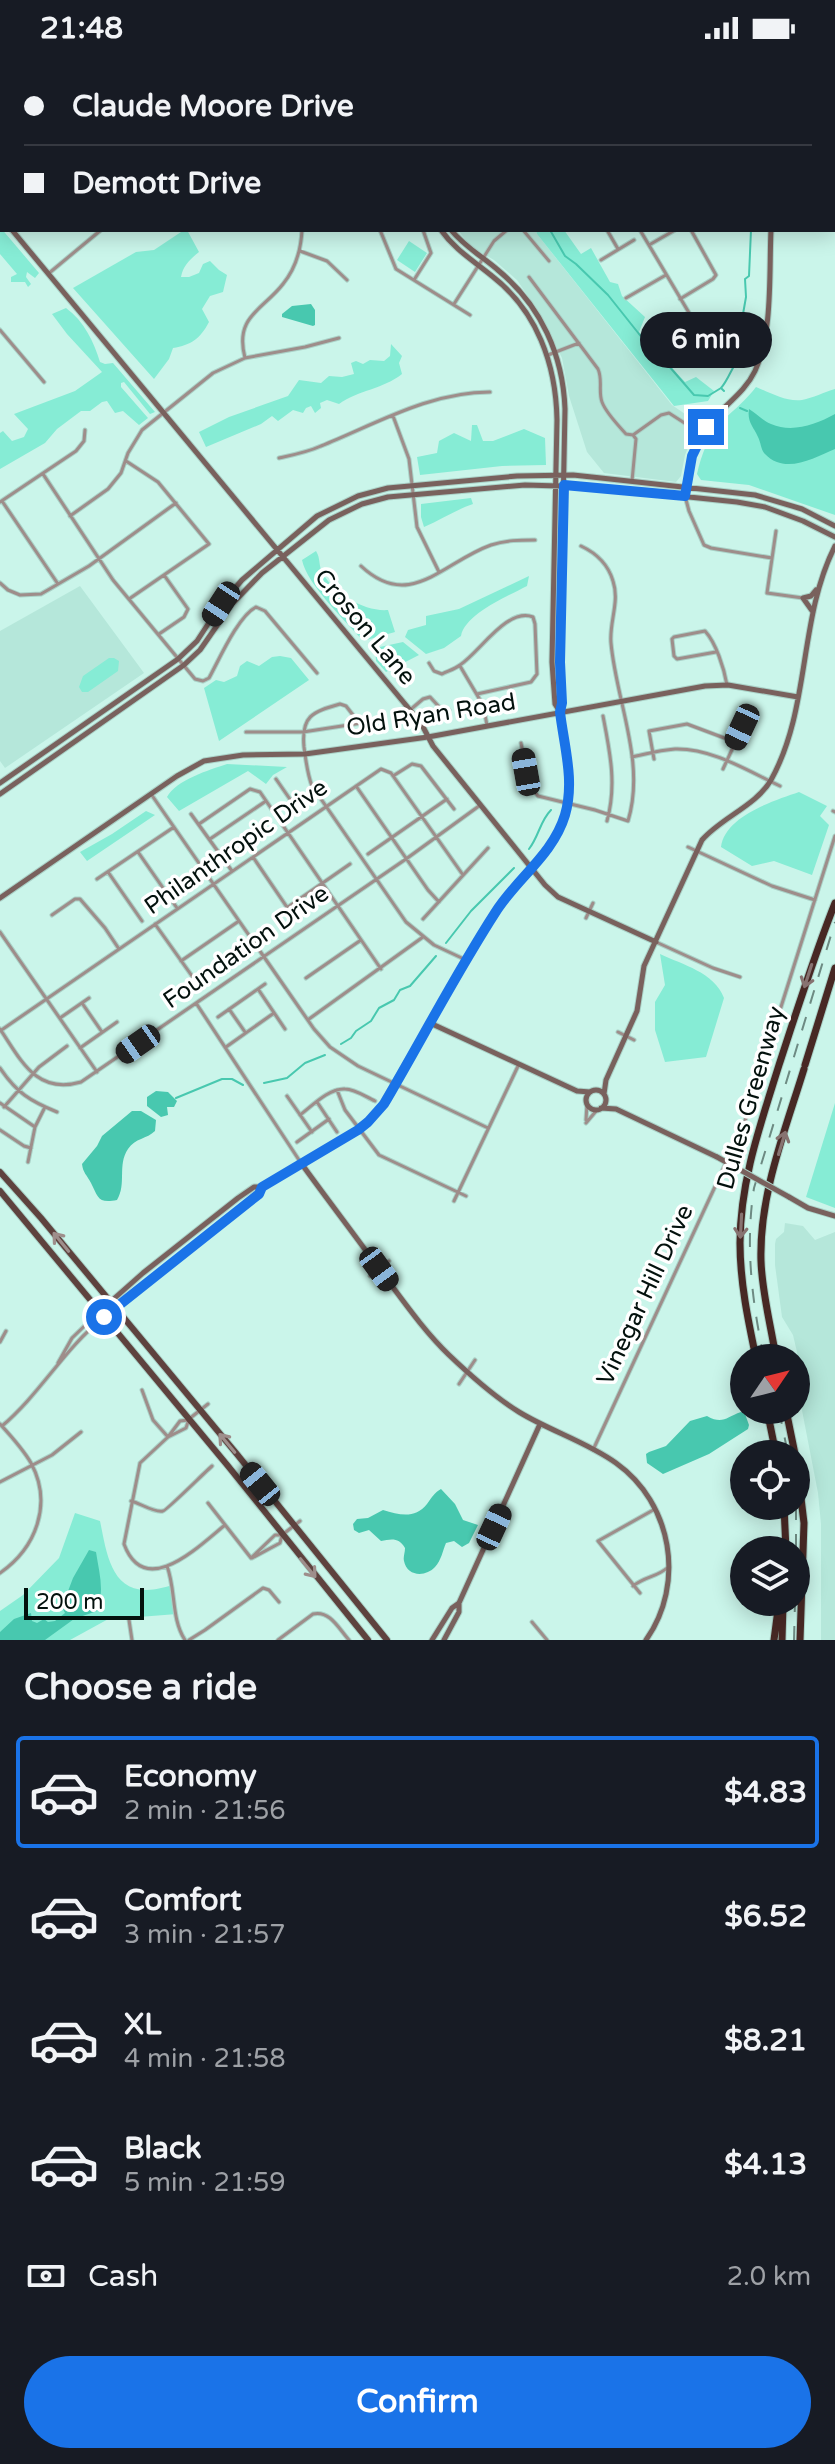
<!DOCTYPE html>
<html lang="en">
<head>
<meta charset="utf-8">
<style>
	body { margin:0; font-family:"Varela Round",sans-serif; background:#20242c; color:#f1f3f6; height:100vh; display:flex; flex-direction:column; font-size:30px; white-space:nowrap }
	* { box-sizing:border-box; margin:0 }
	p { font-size:26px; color:#9ea1a6 }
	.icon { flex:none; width:44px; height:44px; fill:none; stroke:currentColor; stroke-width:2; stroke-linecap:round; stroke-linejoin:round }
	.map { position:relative; height:1584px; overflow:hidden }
	.sheet { display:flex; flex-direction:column; background:#171b24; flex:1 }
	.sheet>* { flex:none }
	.banner { position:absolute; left:0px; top:0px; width:836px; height:176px; box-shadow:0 4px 20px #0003; display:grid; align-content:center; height:176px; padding:0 24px; background:#171b24 }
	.needle { width:52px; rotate:55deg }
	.fabs { position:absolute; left:730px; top:1288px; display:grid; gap:16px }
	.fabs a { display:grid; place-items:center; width:80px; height:80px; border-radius:50%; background:#171b24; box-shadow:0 4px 20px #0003; font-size:40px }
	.scale { position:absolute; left:24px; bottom:20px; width:120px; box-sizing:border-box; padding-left:8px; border:4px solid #03110d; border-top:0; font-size:22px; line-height:28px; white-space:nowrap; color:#03110d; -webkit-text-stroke:6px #fff; paint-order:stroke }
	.end { position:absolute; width:36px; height:36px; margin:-18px; border:10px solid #1a73e8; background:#fff; box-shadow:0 0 0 4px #fff }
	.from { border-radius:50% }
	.bubble { position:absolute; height:56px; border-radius:28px; background:#171b24; box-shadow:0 4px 20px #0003; font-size:26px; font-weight:800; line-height:56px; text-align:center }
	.car { position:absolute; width:24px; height:48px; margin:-24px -12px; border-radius:10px; box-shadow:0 0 6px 2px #0007; background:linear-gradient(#222 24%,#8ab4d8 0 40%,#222 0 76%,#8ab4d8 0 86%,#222 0) }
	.banner b { display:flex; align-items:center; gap:28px; height:76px; font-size:30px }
	.banner b+b { border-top:2px solid #363941 }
	.banner i { width:20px; height:20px; background:#f1f3f6 }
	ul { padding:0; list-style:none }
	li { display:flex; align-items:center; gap:24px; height:112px; margin:0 16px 12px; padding:0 8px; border:4px solid transparent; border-radius:8px }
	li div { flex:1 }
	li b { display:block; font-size:30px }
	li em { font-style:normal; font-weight:800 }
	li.active { border-color:#1a73e8 }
	li>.icon { width:72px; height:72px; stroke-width:1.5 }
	h2 { padding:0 24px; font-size:36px; line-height:96px }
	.pay { display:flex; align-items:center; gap:20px; height:88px; padding:0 24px; font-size:30px }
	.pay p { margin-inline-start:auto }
	.action { display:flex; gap:16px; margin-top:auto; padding:16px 24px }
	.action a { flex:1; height:92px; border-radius:48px; background:#1a73e8; color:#fff; font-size:32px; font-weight:800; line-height:92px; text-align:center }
	.status { display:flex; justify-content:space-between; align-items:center; height:56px; padding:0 40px; background:#171b24; direction:ltr }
	.status svg { height:22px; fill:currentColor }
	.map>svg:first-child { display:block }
</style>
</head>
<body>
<div class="status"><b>21:48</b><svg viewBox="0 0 49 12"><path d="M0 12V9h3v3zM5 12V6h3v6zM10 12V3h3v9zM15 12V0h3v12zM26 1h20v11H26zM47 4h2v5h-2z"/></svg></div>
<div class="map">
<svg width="835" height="1584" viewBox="0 0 835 1584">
	<rect width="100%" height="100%" fill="#caf5ea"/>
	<path fill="#b5e7da" d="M458 174H536L537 178 672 349 698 367 685 399 681 420 676 426 604 417 587 396 569 340 562 302 540 258 517 224 494 204 470 190Z
		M80 530 144 617 5 712 0 705V575Z
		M785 1167 803 1170 815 1184 835 1176V1584H821V1468L818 1437 800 1344 804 1334 797 1296 793 1279 782 1261 775 1209V1188L776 1183 784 1176Z"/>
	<path fill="#86ecd5" d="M0 171 39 217 35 222 27 216 26 221 31 228 28 231 25 226H11V221L17 218 0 198Z
		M184 174H187L199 196C190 203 183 210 181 221H189L199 217 203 208 210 205 219 214 227 219 223 236 210 240 202 253 209 266C200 283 191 289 173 292L169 303 154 323 73 232 136 196 154 194Z
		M536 174H564L581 198 591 192 610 226 618 228 622 240 645 261 639 276 685 326 696 321 714 335 708 345 674 350 537 178Z
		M409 185 427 197 415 216 397 204Z
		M66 252C84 265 94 286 100 306L105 308 113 307 155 356 150 358 124 326 121 327V331L148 362 139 369 123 355 115 357 107 345 102 346 90 355H81L57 373 45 387 0 413V377L3 375 12 385 24 381 28 373 14 358 75 335 102 316 67 278 52 258Z
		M391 288 402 300 399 307 402 318C383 333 359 334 339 348L327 344 320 347 321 352 315 357 311 350 306 352 303 357 293 354 278 365 272 360 261 368 206 391 199 376 229 361 288 340 299 324 321 327 329 320 342 321 354 318 351 307 356 305 363 308 370 304 384 305 390 300Z
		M756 331C771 337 786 346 802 344 813 342 824 336 835 333V459L749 429 701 424 697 418C701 400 709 377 723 364 735 353 746 344 756 331Z
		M472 369H477L483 385H493L524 373 545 382 546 409 502 410 420 419 417 401 437 397 439 385 454 377 471 385Z
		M471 442 473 448C455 454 441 464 424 471L421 461V448Z
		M316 495C321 503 318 510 323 518 335 538 365 556 388 554L395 576 363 585C346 565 307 529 302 504Z
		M529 520 527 530C508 540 465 558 461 580L444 592 426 598 405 581 408 574 426 569V560L459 553Z
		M403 586 419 599 386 616 376 605 375 592Z
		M280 600 291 602 309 624 219 685 204 632 216 624 224 626 237 620 240 610 247 605 259 610 272 601Z
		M109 602H114L119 605 118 615 88 636H82L79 631 83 620Z
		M227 708 287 711 273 719 266 728 248 715 179 755 167 741C176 724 209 714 227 708Z
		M799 736 827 750 820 760 829 769 812 819 774 805 752 810 721 791C725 760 773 745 799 736Z
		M146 755 155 759 87 805 80 796 112 778Z
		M660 898C683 909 714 916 724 942L706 1001 665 1006 655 974V946L665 929Z
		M835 1047V1152L806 1141Z
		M75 1457 100 1465C106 1493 110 1535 147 1534 155 1534 165 1531 173 1529L177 1558 126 1562 112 1561 70 1584H0V1555L23 1539 59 1502Z"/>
	<path fill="#48c8af" d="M311 248 315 254V269L313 270 282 261V258L292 250Z
		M749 353C756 357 763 365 771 368 792 377 815 369 835 358V393C814 402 785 419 765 398 761 394 761 387 758 381 753 370 747 366 749 353Z
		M156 1035 168 1036 177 1045 174 1051H167L168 1059 161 1061 147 1050V1041Z
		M132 1055H141L156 1064 155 1075C147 1083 135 1082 128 1093 117 1109 127 1128 117 1144 98 1148 98 1141 91 1127 87 1119 83 1117 82 1108L97 1090 102 1080Z
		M741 1356 745 1358 749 1369 748 1373 709 1398 663 1418 647 1407 646 1398 649 1396 666 1390 690 1365 707 1360C723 1369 726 1361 741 1356Z
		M441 1433 455 1448 463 1464 478 1469 469 1487 462 1491 454 1485 446 1487C443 1494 441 1505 435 1511 426 1521 407 1521 404 1505 403 1501 405 1497 405 1492 399 1481 391 1483 381 1485L369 1474 359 1477 354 1474 353 1468 357 1463 368 1462 383 1454C400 1459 415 1463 427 1448 432 1441 434 1437 441 1433Z
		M89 1494 96 1496C99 1516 105 1535 97 1555L74 1563 45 1584H0V1576L14 1563 31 1557 32 1565 37 1567 44 1563 48 1566 55 1565 65 1557 62 1551 73 1522Z"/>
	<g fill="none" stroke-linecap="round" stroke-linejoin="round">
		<path stroke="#48c8af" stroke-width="2" d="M404 0 405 2
			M743 2 748 0
			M550 174 565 200 576 208 608 239 647 288 655 294 694 339 708 340 721 332
			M724 335 721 332C731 321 733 303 747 297L744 286 748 276 743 258 746 241 745 223 749 220 751 174
			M740 352 747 355
			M529 793C539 780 540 765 551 754
			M446 887 471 855 514 812
			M341 988 351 982 356 975 371 965 379 952 394 944 400 934 410 930 436 900
			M264 1027 287 1022 305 1007 325 999
			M176 1042 222 1023H232L243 1029"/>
		<defs>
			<path id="street" d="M38 0 40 2
				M539 0 540 2
				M17 2 19 0
				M183 2V0
				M226 2V0
				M269 2 270 0
				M480 2V0
				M609 2 613 0
				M686 2 687 0
				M834 8 835 6
				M0 16 2 14
				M0 26 2 29
				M834 32 835 33
				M834 75H835
				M0 86H2
				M834 114H835
				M380 174 396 213 470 259
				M523 174 549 205
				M607 174 618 193
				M640 174 698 272 706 275 711 272
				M649 189 675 174
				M300 195 327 205 347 224
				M601 204 634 184
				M48 218 101 174
				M529 221 598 313C603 324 598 335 602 346 606 357 618 369 626 378L633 379 636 383 632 425
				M414 224 431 197 423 174
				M626 242 666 219
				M680 243 713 223 716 219 691 174
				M454 248 494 185 507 174
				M0 274 44 326
				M548 299 579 287
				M245 302C234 260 263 254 283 228 296 212 301 194 302 174
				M393 360 409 403 417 471 439 516
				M633 379 661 359 669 357 700 377
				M279 402C293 399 308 396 321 390 376 368 429 336 490 336
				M126 405 158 426 209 488 129 543
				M43 418 113 524 195 623 203 625 209 622C219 604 238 560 256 551L265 555 317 617
				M685 440 689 455 704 489 711 492 772 502
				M2 445 58 528
				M0 446 76 395 84 385 85 374
				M70 460 108 433 121 417 128 397 142 374 213 317 245 302 305 291 339 282
				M776 475 767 537 803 542
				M361 510C410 556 443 506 491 489 506 484 520 484 535 484
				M0 527 8 534 20 539 41 538 89 510 176 447
				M159 578 184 561 188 553 164 519
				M716 596 677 603 674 600 672 583 674 581 705 575C716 587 724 612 727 629
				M429 607 434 615 442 618C448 615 455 613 460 609 480 596 507 551 533 561L535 568 537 618 531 626 477 638
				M460 610 483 649 487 669
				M410 654 423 643 430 641 443 655 449 654
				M603 660C610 696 617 729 607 765
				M360 668 346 650 340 648C312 656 301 660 304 691 306 705 307 717 312 730L406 866 434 889 466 904
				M246 676H303L381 664
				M521 687 530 730 538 740 595 754 628 765C646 706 616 645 611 587 609 566 620 546 613 525 608 508 596 497 581 490
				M632 701C646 698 660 694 675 693 712 692 748 715 780 730
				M654 703 649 675 687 668 735 686
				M723 713 749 657
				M393 720 412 708 421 710 454 753
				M276 723 294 749
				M356 730 428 834 439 846
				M151 738 314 973 330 991 358 1010 488 1072
				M833 755 835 756
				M191 758 232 815
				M199 768 250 733 260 736 381 913
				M210 783 266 745
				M688 791 772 830 815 844
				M138 796 177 852
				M368 798 447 743
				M253 801 295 863
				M108 816 142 865
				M97 823 174 771
				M288 851 350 808
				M52 859 75 843H80L105 872 119 893
				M586 862 593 847
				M423 863 488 792
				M155 868 197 927
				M0 876 97 1016
				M656 886 713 912 740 921
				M181 905 239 865
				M306 922 361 884
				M258 933 285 973
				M82 947 102 976
				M196 947 301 1107
				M229 953 245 976
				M218 961 265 928
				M60 962 89 942
				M309 963 423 881
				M0 973C21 1004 36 1039 81 1026L406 803 479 750
				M0 975 381 713 391 717 463 819
				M618 976 634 984
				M226 991 274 957
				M80 992 117 966
				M0 1012C17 1037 30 1045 57 1056
				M337 1034 345 1054 379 1099 466 1140
				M287 1040 312 1076
				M317 1046 337 1076
				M0 1047 35 1071
				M4 1051 39 1011 67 990
				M300 1059C312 1050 329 1032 345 1033 355 1033 366 1041 375 1045
				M586 1064 587 1048
				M586 1067 597 1054
				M0 1074 24 1090 31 1092
				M297 1086 329 1063
				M28 1106 35 1071 44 1053
				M454 1145 519 1008
				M370 1220 389 1205
				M0 1286 6 1275
				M58 1307 72 1282 100 1255
				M459 1328 475 1304
				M142 1334 153 1364 168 1381
				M208 1348 189 1363 186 1372 168 1381 140 1407 124 1488C145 1545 200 1489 225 1469
				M0 1368C11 1380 23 1393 31 1407 53 1448 36 1492 0 1517
				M2 1370C40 1338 64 1293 103 1262
				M168 1381 180 1365 188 1364
				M593 1394 744 1068 835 780
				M0 1426 52 1399 81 1376
				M131 1445C140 1447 154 1457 163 1455 166 1455 205 1416 212 1410
				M208 1447 251 1502
				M251 1502 275 1479H282L300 1465
				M252 1502 280 1487 282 1479
				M167 1510C176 1534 171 1563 185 1584
				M633 1530C646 1520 657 1521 667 1512
				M640 1537 598 1485 655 1453
				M129 1564 132 1584
				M532 1566 547 1584
				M189 1584 205 1574 263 1532 269 1534 279 1546
				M278 1584 313 1558C330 1554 339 1573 349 1584"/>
			<path id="secondary" d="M366 0V2
				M375 0V2
				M805 2 806 0
				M0 159 2 162
				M12 174 410 654 421 667 433 690 545 829 558 841 656 886
				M441 174C455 194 474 205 492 220 537 255 556 308 557 364L552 606 555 648 560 656
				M685 440C688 411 694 383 715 361 729 346 746 334 755 315 773 277 769 216 771 174
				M813 556 803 542 811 540 816 534
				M0 727 178 603 197 585 221 548 242 524 317 460 358 440 388 432 517 420 573 419 601 422 755 439 802 453 835 470
				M0 738 184 609 200 594 232 548 262 517 329 464 362 448 388 441 525 429 593 431 737 446 765 451 803 465 835 481
				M0 842 177 720 204 705 243 699 305 698 428 681 705 630 728 629 798 641
				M430 967 577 1035 590 1036
				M586 1044a10 10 0 1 1 20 0a10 10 0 1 1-20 0Z
				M604 1038 606 1024 637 955 644 910 702 784C721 762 757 749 771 724 811 652 798 563 835 490
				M601 1052 616 1053 717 1101
				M301 1107C327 1143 354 1178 380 1214 402 1243 423 1274 449 1299 471 1320 493 1340 519 1356 550 1375 587 1386 616 1407 672 1447 686 1527 646 1584
				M789 1141 808 1152 835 1160
				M100 1255 143 1217 238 1142 254 1131H262L355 1076 378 1055 495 856 551 789 560 773 569 742V721L560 656 562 647 560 606 565 353C563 299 541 250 499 215 483 201 465 191 451 174
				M104 1261 259 1138 262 1131
				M432 1584 452 1552 459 1547 540 1368
				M444 1584 459 1556V1548"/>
			<path id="primary" d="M0 1116 41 1162 236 1397 387 1584
				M0 1135 228 1410 368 1584"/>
			<path id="highway" d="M805 1009 835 912
				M756 1302C748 1264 740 1226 740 1187 740 1125 761 1067 779 1009 797 954 814 900 835 847
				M776 1302C771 1270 762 1237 761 1205 759 1139 785 1075 804 1013
				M767 1354 776 1398
				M786 1354 795 1398
				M796 1401 804 1467 800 1584
				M784 1450 786 1494
				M774 1584 779 1546
				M782 1584 783 1548"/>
		</defs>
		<use href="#street" stroke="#aad1c7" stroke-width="5"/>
		<use href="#secondary" stroke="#aad1c7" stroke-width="7"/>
		<use href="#primary" stroke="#aad1c7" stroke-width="8"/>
		<use href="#highway" stroke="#aad1c7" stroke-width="9"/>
		<use href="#street" stroke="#9e8d8a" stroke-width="3"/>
		<use href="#secondary" stroke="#79615d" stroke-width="5"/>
		<use href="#primary" stroke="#5e423e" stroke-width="6"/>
		<use href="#highway" stroke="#472824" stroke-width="7"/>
		<path stroke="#6d8a82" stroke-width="2" stroke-dasharray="14 14" stroke-linecap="butt" d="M764 1302C752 1246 745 1189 754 1132L835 866
			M779 1354 788 1398
			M796 1450V1511
			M794 1584 795 1546"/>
		<defs>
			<path id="secondary-bridge" d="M717 1101 789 1141"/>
		</defs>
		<use href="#secondary-bridge" stroke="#aad1c7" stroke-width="7" stroke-linecap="butt"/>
		<use href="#secondary-bridge" stroke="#79615d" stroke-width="5"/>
	</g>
	<defs><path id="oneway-shaft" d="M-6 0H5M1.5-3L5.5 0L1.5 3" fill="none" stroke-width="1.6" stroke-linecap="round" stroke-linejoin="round" transform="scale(2)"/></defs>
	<g stroke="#877371">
		<use href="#oneway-shaft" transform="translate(808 920) rotate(108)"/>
		<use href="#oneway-shaft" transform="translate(782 1087) rotate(-73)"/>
		<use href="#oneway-shaft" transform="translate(741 1170) rotate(93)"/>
	</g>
	<g stroke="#9e8e8b">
		<use href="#oneway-shaft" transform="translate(61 1186) rotate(-129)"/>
		<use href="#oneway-shaft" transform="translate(227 1387) rotate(-130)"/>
		<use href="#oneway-shaft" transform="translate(308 1512) rotate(51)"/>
	</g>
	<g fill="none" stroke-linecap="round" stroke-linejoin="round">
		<path stroke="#1a73e8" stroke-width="10" d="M104 1261 259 1138 262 1131 358 1074 368 1066 384 1048C421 985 455 919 495 857 516 823 553 799 565 759 575 725 564 690 560 656L562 647 560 606 564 429 685 440 692 400 706 371"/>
	</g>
	<g text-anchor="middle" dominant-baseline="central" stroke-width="7" stroke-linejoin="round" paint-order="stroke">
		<g font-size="24" fill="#03110d" stroke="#fff">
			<text transform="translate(365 571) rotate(50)">Croson Lane</text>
			<text transform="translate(431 659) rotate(-9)">Old Ryan Road</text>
			<text transform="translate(236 791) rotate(-35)">Philanthropic Drive</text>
			<text transform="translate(246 891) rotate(-35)">Foundation Drive</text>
			<text transform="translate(751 1042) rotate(-74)">Dulles Greenway</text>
			<text transform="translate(645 1239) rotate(-65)">Vinegar Hill Drive</text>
		</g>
	</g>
</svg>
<div class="fabs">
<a><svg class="needle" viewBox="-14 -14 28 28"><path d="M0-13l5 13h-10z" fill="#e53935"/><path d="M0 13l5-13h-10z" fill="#9ea1a6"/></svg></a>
<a><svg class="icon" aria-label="locate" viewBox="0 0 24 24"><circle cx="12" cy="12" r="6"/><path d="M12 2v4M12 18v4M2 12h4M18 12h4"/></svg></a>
<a><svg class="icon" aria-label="layers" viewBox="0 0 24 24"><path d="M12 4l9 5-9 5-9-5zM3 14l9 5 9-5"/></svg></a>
</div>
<div class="scale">200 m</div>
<i class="end from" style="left:104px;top:1261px"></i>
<i class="end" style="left:706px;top:371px"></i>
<div class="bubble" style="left:640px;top:256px;width:132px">6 min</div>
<i class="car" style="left:221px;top:548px;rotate:213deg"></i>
<i class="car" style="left:742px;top:671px;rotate:205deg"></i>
<i class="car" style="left:526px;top:716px;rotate:350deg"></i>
<i class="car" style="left:138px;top:988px;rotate:235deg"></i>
<i class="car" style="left:379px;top:1213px;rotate:144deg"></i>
<i class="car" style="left:260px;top:1428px;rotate:321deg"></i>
<i class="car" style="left:494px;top:1471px;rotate:25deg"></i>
<div class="banner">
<b><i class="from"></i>Claude Moore Drive</b>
<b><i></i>Demott Drive</b>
</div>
</div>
<section class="sheet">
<h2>Choose a ride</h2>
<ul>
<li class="active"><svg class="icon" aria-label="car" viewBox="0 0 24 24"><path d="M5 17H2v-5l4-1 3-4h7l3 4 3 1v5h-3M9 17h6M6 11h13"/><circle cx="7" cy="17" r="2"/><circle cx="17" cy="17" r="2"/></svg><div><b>Economy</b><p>2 min · 21:56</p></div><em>$4.83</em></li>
<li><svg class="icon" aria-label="car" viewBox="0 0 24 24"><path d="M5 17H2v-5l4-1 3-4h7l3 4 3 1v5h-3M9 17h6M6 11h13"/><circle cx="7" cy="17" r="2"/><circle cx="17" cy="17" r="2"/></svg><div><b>Comfort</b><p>3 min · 21:57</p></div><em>$6.52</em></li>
<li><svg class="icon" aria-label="car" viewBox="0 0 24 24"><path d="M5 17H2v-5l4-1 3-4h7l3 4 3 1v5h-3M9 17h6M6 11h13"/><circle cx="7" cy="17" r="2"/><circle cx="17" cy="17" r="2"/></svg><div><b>XL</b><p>4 min · 21:58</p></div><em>$8.21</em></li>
<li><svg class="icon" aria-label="car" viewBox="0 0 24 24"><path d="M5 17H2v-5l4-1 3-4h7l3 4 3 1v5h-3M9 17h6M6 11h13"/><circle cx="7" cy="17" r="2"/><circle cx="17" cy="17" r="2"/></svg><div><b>Black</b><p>5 min · 21:59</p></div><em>$4.13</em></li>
</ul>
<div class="pay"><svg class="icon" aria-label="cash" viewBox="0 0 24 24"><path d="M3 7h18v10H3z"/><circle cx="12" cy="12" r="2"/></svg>Cash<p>2.0 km</p></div>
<div class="action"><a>Confirm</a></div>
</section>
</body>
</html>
